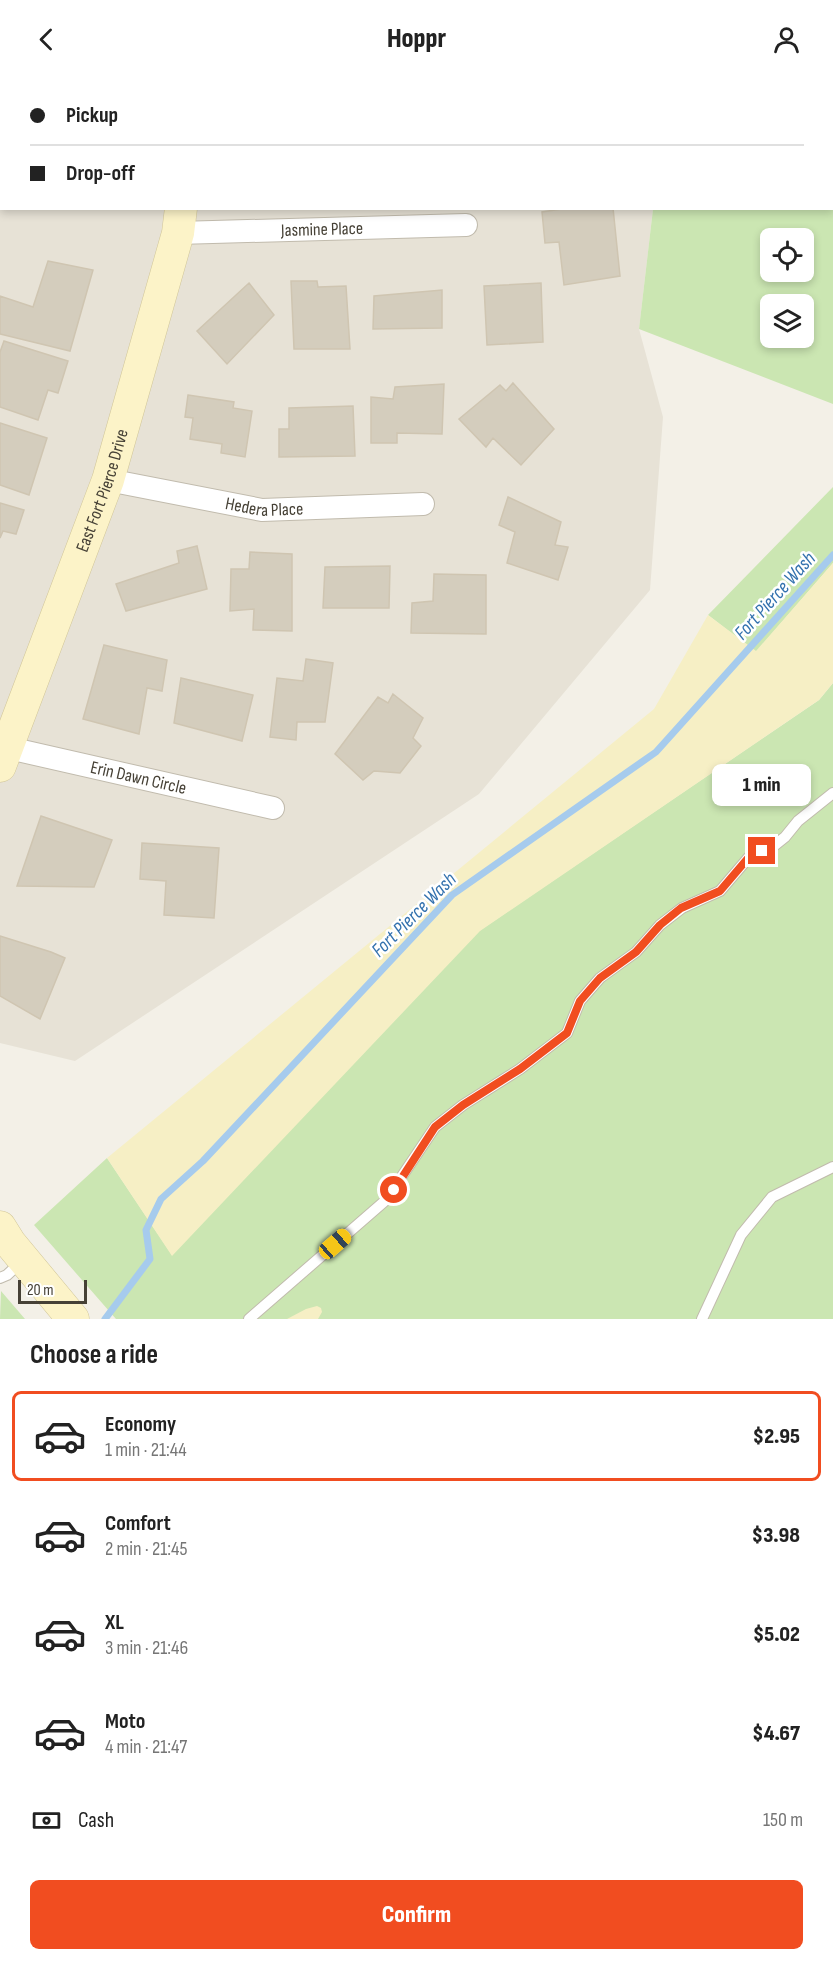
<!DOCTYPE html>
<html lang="en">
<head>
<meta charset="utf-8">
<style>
	body { margin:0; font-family:"Sofia Sans Condensed",sans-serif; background:#f6f6f6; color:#222; height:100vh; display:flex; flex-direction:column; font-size:22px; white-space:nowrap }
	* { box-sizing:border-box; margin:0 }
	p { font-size:20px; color:#767676 }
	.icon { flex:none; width:33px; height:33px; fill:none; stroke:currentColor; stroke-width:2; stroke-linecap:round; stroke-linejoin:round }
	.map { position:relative; height:1241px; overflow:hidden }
	.panel { display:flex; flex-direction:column; background:#fff; flex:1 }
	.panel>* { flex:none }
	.hud { position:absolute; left:0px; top:0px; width:834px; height:132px; box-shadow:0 3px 9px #0003; display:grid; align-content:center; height:132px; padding:0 30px; background:#fff }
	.controls { position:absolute; left:760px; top:150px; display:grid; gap:12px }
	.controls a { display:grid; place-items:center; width:54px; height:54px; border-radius:9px; background:#fff; box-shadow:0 3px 9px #0003; font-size:30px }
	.scale { position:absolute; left:18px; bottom:15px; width:69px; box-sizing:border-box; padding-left:6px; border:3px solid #464136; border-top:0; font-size:16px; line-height:21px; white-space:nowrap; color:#464136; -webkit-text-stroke:4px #fff; paint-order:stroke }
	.end { position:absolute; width:27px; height:27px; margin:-14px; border:8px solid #f14d20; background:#fff; box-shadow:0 0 0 3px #fff }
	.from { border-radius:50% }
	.bubble { position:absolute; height:42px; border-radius:9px; background:#fff; box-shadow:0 3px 9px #0003; font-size:20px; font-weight:800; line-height:42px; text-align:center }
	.car { position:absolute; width:18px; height:36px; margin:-18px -9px; border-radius:8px; box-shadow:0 0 4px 2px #0007; background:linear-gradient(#f5c518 24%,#345 0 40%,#f5c518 0 76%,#345 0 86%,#f5c518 0) }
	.hud b { display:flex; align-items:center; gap:21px; height:57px; font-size:22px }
	.hud b+b { border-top:2px solid #e0e0e0 }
	.hud i { width:15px; height:15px; background:#222 }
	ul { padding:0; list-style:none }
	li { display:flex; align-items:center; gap:18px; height:90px; margin:0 12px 9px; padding:0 18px; border:3px solid transparent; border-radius:9px }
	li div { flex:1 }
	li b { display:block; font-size:22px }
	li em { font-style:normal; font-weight:800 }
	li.current { border-color:#f14d20 }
	li>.icon { width:54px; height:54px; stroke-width:1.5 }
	h2 { padding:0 30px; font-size:27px; line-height:72px }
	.pay { display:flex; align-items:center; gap:15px; height:66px; padding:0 30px; font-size:22px }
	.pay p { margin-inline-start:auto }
	.button { display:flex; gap:12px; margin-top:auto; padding:12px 30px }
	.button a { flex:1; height:69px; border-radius:9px; background:#f14d20; color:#fff; font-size:24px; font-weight:800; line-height:69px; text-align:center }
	header { display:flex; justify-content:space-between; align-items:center; height:78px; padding:0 30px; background:#fff; font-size:27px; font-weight:800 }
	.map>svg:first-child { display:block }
</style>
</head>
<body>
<header><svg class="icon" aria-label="back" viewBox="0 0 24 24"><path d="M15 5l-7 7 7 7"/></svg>Hoppr<svg class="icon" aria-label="person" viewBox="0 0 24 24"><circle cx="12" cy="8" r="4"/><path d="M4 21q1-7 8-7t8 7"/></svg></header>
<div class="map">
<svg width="833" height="1241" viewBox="0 0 833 1241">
	<rect width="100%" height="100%" fill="#f3f0e7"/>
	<path fill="#e7e2d6" d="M0 0 643 1 2 2V130L653 131 639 251 663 339 650 512 479 716 75 983 0 965Z"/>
	<path fill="#cbe6b2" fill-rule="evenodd" d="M643 0H833V326L639 251 653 131 832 130V2ZM771 160H804V194H771ZM771 226H804V260H771Z
		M833 409V485L756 574 708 537Z
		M833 605V1241H116L34 1147 107 1080 172 1177 479 853 819 622Z
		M1 1213 25 1241H0Z"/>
	<path fill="#f6efc5" d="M833 485V605L819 622 480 853 172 1178 107 1080 654 631 708 537 756 573Z
		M317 1228 321 1230 322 1234 318 1241H287L306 1231Z"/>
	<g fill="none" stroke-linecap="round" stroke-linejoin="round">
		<path stroke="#a6cbed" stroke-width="7" d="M105 1241 150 1181 146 1152 161 1121 203 1083 452 817 656 674 833 477"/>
	</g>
	<path fill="#d4cdbd" stroke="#cfc5b1" stroke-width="1.5" d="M568 130H613L620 198 564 207 559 164 545 165 542 134Z
		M48 183 93 192 70 273 0 256V218L33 229Z
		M291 203H317L318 209 346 208 350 271H294Z
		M249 205 274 237 227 286 197 253Z
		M541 205 543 264 487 267 484 208Z
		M442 212V250L373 251 374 218Z
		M4 263 68 283 58 315 48 312 38 342 0 329V274Z
		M513 305 554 351 521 387 493 360 486 369 459 341 500 307 506 313Z
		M444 306 442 356 397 355V365H371V319L393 321 395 309Z
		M188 317 234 324 233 330 252 333 245 379 221 375 222 366 190 361 193 340 185 339Z
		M353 328 355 378 279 379V351H289V330Z
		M0 345 47 360 29 417 0 407Z
		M508 419 561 444 555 467 568 469 558 502 507 485 515 454 499 447Z
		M0 425 24 432 16 456 3 453 0 460Z
		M197 468 207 511 126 533 116 506 179 485 177 473Z
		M250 474 292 476V553L253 552 254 531 230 533 231 491H249Z
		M390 488 389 530H323L325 489Z
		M434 496 486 497V556L411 555 412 525 433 523Z
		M104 567 167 582 162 613 147 610 139 656 83 641Z
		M306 581 333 585 325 644H297L296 662 270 659 277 600 303 603Z
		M181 600 253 617 242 663 174 645Z
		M393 616 423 640 413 660 421 668 400 695 374 693 363 702 335 676 378 619 388 625Z
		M41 738 112 762 94 809 17 808Z
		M142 765 219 770 214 840 164 837 166 803 140 801Z
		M0 858 51 874 65 880 40 941 0 918Z"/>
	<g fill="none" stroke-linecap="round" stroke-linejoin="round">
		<defs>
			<path id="lane" d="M807 0V2
				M832 73 833 74
				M0 1200 7 1197 21 1184
				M249 1241 386 1122 435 1049 463 1027 520 991 567 955 580 923 600 900 636 874 660 847 682 830 720 813 749 779 775 767 785 759 798 743 833 715
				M702 1241 741 1157 772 1119 833 1089"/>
			<g id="street">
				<path id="s1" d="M178 155 466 147"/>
				<path id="s2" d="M108 402 262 432 423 426"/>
				<path id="s3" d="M0 668 273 730"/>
			</g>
			<g id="secondary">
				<path d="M195 2V0"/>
				<path id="s4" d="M0 688 108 402 178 155 181 130"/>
				<path d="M0 1149 10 1165 73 1241"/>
			</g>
		</defs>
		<use href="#lane" stroke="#c1bbad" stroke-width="12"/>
		<use href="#street" stroke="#c1bbad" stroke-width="24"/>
		<use href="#secondary" stroke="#d1c698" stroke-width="33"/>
		<use href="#lane" stroke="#fff" stroke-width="10"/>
		<use href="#street" stroke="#fff" stroke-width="22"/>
		<use href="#secondary" stroke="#fcf3c8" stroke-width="32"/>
	</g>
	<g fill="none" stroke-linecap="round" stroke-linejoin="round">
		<path stroke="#f14d20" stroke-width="8" d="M394 1112 435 1049 463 1027 520 991 567 955 580 923 600 900 636 874 660 847 681 830 720 813 749 779 762 773"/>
	</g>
	<g text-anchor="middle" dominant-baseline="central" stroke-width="5" stroke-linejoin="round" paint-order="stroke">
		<g font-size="18" fill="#464136" stroke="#fff">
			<text stroke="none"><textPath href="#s1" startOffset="144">Jasmine Place</textPath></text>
			<text stroke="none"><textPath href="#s4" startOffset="294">East Fort Pierce Drive</textPath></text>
			<text stroke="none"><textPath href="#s2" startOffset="159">Hedera Place</textPath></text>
			<text stroke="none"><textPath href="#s3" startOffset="142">Erin Dawn Circle</textPath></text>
		</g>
		<g font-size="20" font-style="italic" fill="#3472ae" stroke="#fff">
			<text transform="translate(775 518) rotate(-48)">Fort Pierce Wash</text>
			<text transform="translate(414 837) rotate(-45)">Fort Pierce Wash</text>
		</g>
	</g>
</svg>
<div class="controls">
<a><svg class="icon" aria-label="locate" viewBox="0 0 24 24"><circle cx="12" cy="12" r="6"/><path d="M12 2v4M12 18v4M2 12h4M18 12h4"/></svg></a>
<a><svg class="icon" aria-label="layers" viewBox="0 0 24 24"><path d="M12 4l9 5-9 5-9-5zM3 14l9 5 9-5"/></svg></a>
</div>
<div class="scale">20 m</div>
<i class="end from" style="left:394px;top:1112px"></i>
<i class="end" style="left:762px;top:773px"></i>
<div class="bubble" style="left:712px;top:686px;width:99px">1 min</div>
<i class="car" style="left:335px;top:1166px;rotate:49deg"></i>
<div class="hud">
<b><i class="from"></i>Pickup</b>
<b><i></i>Drop-off</b>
</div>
</div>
<section class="panel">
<h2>Choose a ride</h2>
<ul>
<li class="current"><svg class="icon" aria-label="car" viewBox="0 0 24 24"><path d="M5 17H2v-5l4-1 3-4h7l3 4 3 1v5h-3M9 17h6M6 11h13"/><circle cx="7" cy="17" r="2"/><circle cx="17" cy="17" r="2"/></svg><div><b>Economy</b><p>1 min · 21:44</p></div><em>$2.95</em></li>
<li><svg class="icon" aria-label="car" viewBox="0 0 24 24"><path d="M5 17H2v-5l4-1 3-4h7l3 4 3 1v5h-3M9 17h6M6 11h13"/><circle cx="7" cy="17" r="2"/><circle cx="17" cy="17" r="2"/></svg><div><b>Comfort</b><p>2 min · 21:45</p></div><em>$3.98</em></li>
<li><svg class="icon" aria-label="car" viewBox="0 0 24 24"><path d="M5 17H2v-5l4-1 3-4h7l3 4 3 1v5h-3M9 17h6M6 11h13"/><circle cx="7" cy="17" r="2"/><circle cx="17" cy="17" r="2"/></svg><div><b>XL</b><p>3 min · 21:46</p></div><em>$5.02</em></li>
<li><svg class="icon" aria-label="car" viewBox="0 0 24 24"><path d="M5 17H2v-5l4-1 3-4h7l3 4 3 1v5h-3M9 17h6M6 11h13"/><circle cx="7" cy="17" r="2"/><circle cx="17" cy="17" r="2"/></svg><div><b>Moto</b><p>4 min · 21:47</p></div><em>$4.67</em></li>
</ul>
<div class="pay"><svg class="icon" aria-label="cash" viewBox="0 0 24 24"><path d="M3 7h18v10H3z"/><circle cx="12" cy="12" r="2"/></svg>Cash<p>150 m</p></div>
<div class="button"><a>Confirm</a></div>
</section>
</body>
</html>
